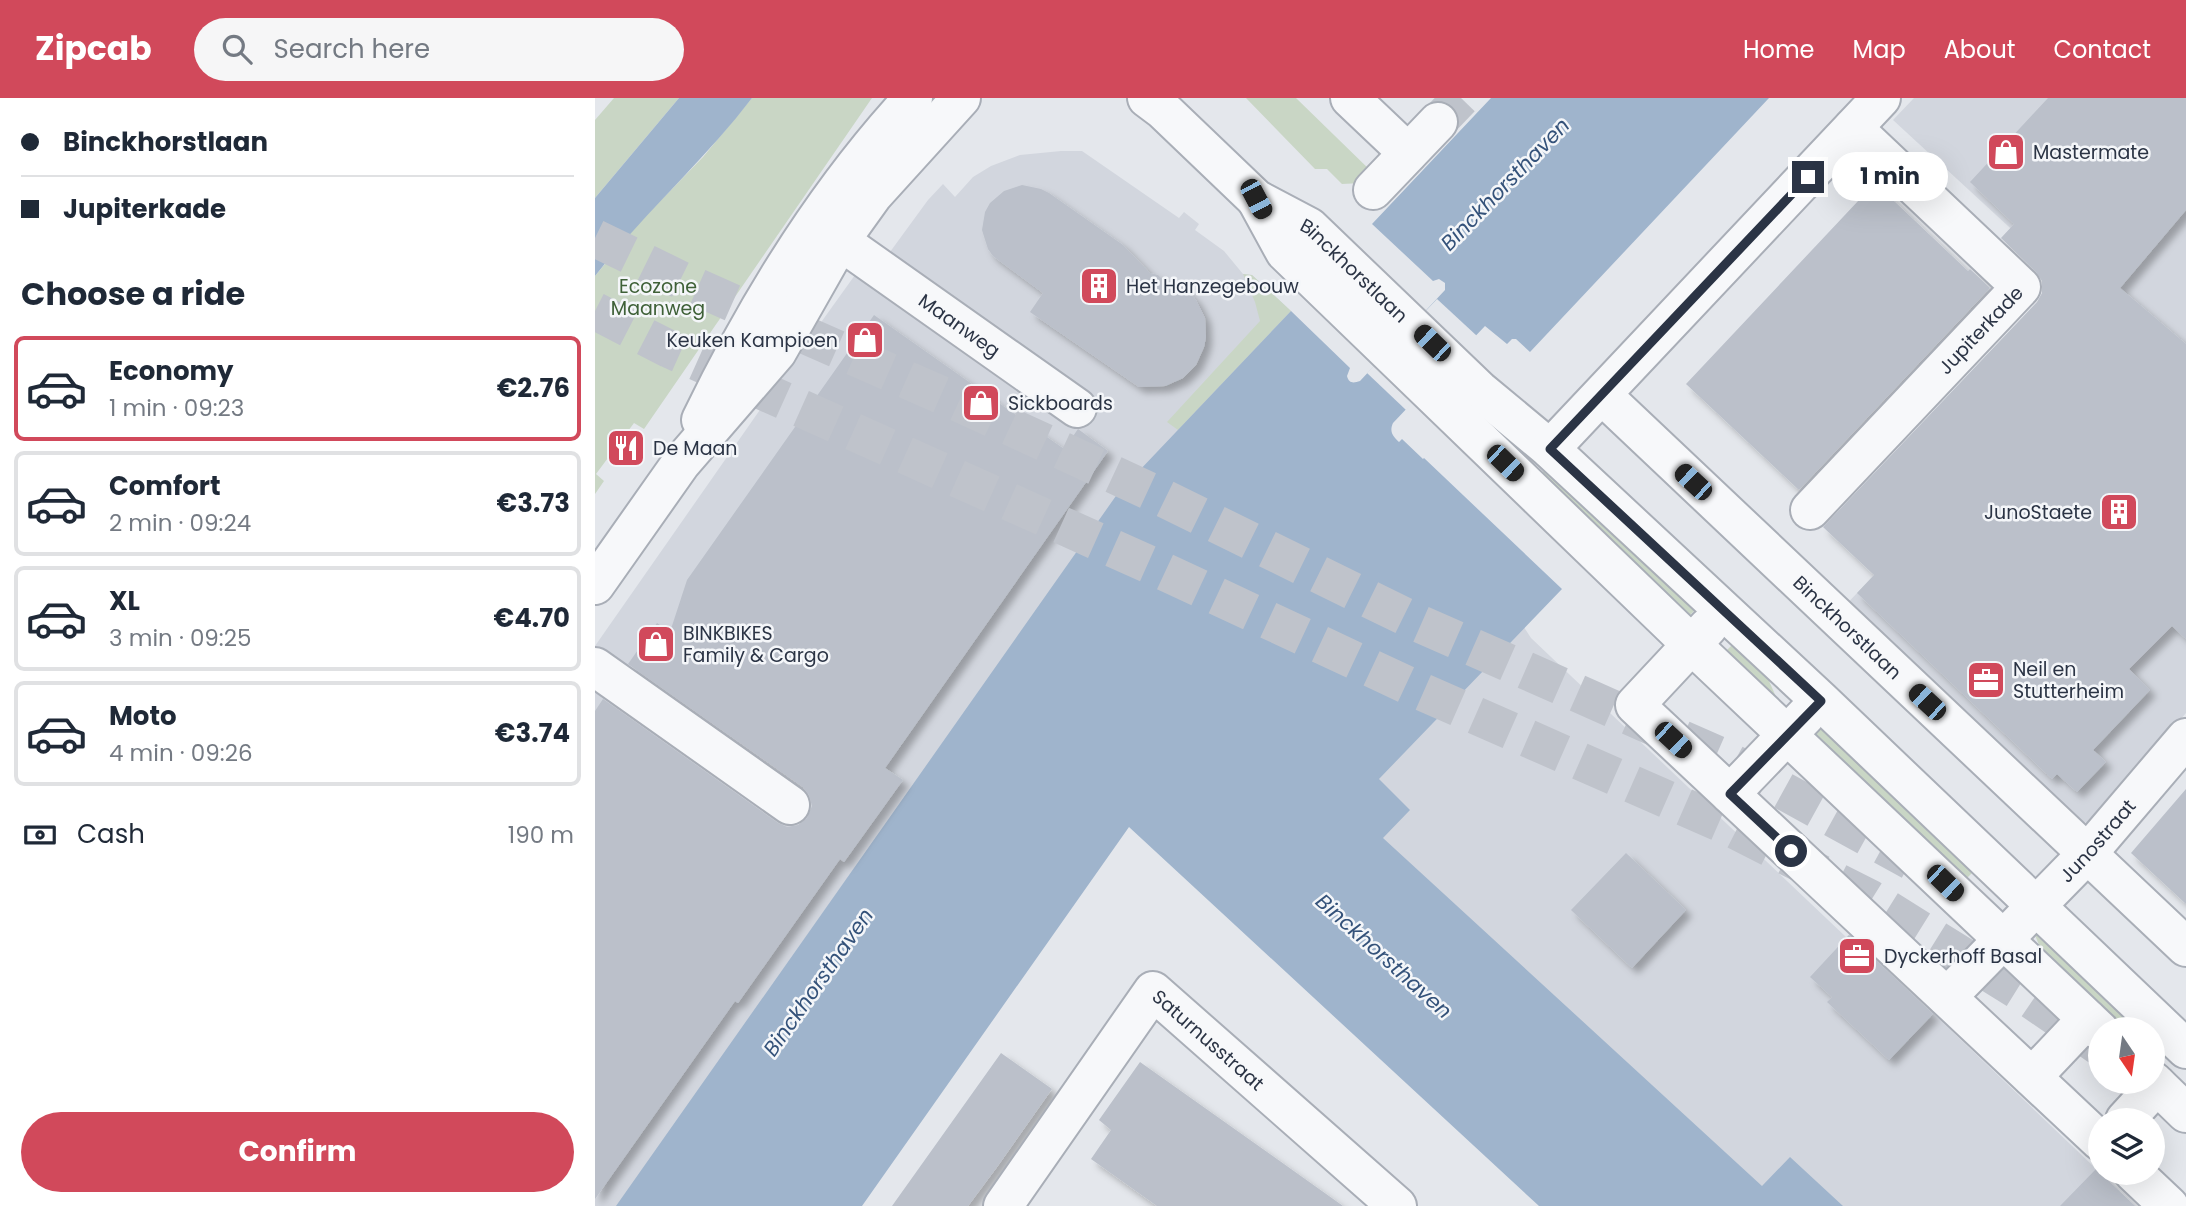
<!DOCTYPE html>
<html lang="en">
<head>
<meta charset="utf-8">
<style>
	body { margin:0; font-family:Poppins,sans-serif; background:#f6f6f7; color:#1f2937; height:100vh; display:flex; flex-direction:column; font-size:26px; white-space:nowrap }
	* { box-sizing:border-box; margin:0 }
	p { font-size:23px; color:#747a83 }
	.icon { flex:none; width:38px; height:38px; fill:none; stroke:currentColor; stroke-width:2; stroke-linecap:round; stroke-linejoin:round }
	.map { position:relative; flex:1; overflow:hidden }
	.panel { display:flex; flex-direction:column; background:#fff; width:595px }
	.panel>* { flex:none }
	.top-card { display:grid; align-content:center; height:154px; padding:0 21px; background:#fff }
	.needle { width:46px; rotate:167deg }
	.buttons { position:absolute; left:1493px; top:919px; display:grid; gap:14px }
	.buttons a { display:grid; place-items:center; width:77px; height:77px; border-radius:50%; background:#fff; box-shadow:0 7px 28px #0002; font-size:35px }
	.end { position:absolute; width:32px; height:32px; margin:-16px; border:9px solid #2b3445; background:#fff; box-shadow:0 0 0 4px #fff }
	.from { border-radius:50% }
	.bubble { position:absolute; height:49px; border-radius:24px; background:#fff; box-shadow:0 7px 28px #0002; font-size:23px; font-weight:700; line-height:49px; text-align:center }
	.car { position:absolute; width:21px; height:42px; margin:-21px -10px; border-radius:9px; box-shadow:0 0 5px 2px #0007; background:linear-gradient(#222 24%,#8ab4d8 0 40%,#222 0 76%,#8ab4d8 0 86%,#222 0) }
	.top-card b { display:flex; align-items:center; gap:24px; height:66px; font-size:26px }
	.top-card b+b { border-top:2px solid #e0e1e3 }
	.top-card i { width:18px; height:18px; background:#1f2937 }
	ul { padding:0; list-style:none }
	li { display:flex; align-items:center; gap:21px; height:105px; margin:0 14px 10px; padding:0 7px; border:4px solid #e0e1e3; border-radius:10px }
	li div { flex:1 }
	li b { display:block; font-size:26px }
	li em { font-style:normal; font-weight:700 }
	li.current { border-color:#d1495b }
	li>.icon { width:63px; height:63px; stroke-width:1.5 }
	h2 { padding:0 21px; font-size:32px; line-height:84px }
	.pay { display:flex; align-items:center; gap:18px; height:77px; padding:0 21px; font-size:26px }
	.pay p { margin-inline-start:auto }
	.cta { display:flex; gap:14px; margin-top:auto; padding:14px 21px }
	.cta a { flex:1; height:80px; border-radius:42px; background:#d1495b; color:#fff; font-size:28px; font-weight:700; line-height:80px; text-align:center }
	header { display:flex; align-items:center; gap:42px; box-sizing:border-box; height:98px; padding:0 35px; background:#d1495b; color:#fff }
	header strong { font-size:33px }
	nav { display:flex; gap:38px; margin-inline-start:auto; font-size:24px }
	.search { width:490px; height:63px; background:#f6f6f7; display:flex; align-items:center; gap:18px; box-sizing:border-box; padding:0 24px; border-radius:38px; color:#747a83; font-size:26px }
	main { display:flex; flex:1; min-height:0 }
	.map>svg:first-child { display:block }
</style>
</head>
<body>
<header>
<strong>Zipcab</strong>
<div class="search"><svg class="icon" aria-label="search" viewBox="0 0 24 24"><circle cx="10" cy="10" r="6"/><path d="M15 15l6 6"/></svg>Search here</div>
<nav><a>Home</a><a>Map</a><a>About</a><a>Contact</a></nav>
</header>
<main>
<section class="panel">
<div class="top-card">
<b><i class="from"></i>Binckhorstlaan</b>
<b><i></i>Jupiterkade</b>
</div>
<h2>Choose a ride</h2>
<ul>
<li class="current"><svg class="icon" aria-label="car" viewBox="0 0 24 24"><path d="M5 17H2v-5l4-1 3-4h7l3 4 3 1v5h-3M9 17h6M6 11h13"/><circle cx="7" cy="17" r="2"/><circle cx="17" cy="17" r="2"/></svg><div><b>Economy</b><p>1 min · 09:23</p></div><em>€2.76</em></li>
<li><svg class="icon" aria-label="car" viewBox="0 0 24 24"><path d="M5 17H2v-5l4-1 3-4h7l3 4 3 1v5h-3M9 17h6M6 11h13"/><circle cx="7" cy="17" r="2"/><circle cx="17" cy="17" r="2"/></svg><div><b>Comfort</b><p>2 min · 09:24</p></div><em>€3.73</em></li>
<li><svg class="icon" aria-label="car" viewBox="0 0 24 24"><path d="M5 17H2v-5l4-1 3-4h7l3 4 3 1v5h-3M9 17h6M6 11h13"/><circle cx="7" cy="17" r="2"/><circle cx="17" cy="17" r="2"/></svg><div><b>XL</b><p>3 min · 09:25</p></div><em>€4.70</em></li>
<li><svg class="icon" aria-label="car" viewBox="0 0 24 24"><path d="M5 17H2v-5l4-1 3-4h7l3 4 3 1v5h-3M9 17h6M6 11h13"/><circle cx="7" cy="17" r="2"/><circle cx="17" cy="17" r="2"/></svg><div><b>Moto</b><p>4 min · 09:26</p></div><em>€3.74</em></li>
</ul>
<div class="pay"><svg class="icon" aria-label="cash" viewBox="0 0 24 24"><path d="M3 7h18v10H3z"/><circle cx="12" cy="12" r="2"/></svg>Cash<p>190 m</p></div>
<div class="cta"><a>Confirm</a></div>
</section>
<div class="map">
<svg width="1591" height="1108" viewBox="0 0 1591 1108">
	<defs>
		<filter id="shadow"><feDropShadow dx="6" dy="6" stdDeviation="3.5" flood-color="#0004"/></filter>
	</defs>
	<rect width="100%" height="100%" fill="#e4e7ec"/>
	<path fill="#d2d6de" d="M1319 0H1591V615L1502 717 1492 724 1485 726 1246 512 1315 439 1504 212 1298 22Z
		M466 53H487L584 120 589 114 604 126 600 132 629 153 648 176 657 177 696 213 698 224 36 1108H0V548L227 223 260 177 285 147 295 154 333 102 348 86 360 99 378 79 396 68 425 57Z
		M925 523 936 540 1251 839 1255 836 1540 1108H1241L1167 1097 742 712Z"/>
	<path fill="#c9d6c5" d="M19 0H84L0 100V22Z
		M157 0H277L49 331 39 325 1 376 9 383 0 396V178L44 125 108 59Z
		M651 0H701L778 75 767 85 747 86 732 71H720Z
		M648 176 657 177 696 213 583 332 572 324 665 223 660 204Z
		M953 370 1102 510 1093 519 941 379Z
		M1139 545 1166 565 1182 601 1131 553Z
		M1228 628 1383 769 1366 786 1217 635 1224 629Z
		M1438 832 1555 931H1519L1452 867Z"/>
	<path fill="#9fb4cc" d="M84 0H157C109 63 49 115 0 178V100Z
		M896 0H1174L935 254 921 241H917L912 246 890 228 798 325C794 334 798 338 804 344L807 341 828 361 829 360 967 491 784 681 815 712 788 740 1167 1088 1195 1059 1248 1108H944L534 729 267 1108H21L523 395 696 213 755 270 752 278C754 286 759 285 765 283L850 192V185L844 181 838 183 777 126Z"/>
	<path fill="#e4e7ec" d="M842 201 882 238 811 312 772 275Z"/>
	<path fill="#bbc0ca" filter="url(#shadow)" d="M1453 0H1591V112L1525 190 1591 246V541L1577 528 1534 571 1555 592 1498 652 1511 664 1482 694 1462 676 1457 681 1262 495 1279 477 1228 429 1442 204 1447 195V183L1441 174 1406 140 1419 126 1375 84Z
		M1280 85 1373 173 1375 171 1395 190 1204 392 1091 286Z
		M427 87 446 91 454 95 528 147 555 175 563 177 580 194 586 186 601 202 610 220 611 239 609 249 601 267 588 280 570 288 544 289 435 214 448 195 398 158 393 151 387 132 390 114 395 105 409 93Z
		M279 217 469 351 483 331 513 353 290 670 308 682 249 764 245 761 143 905 140 903 0 1101V613L8 601 183 725 192 729 203 727 212 720 217 708 214 697 208 689 33 566 62 525 75 534 92 482Z
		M1591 691V806L1536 755Z
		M1031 755 1091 812 1037 870 976 812Z
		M1254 837 1338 916 1294 962 1232 904 1237 899 1215 879Z
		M406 955 457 991 402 1069 373 1108H297Z
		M545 964 641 1032 748 1108H562L496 1061 516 1032 504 1022Z
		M1501 1071 1540 1108H1465Z"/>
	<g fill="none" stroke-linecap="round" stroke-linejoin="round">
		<path stroke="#bfc3cb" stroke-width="38" stroke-dasharray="38 19" stroke-linecap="butt" d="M843 24 866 0"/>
		<path stroke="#bfc3cb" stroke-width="38" stroke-dasharray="38 19" stroke-linecap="butt" d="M0 140 88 183 362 304 554 393 823 525 1125 658 1316 763
			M0 213 74 251 553 466 825 593 1128 726 1276 801 1422 892 1505 949"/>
		<defs>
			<g id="minor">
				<path id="s1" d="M552 0 568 12 661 101 714 129 884 292 955 351 1226 603 1591 951"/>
				<path d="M755 0 813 55"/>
				<path d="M778 92 843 24"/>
				<path d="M661 101 690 154 1096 546 1505 933"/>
				<path id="s2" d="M224 128 482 310"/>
				<path id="s3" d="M1007 297 1591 849"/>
				<path d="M106 322C162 206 230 95 318 0"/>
				<path d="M955 351 1286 0"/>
				<path id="s4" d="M1215 412 1426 189 1258 30"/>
				<path d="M0 487 86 365 182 254 245 143 278 97 366 0"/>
				<path d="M1113 529 1040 607 1505 1043"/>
				<path d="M0 569 195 707"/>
				<path d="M1135 696 1211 617"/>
				<path id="s5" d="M1352 899 1492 756 1591 640"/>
				<path d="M1437 979 1492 921"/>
				<path d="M1558 983 1591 1015"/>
				<path d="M1530 1022 1562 987"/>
				<path d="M1538 1074 1574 1108"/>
				<path id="s6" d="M408 1108 558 893 802 1108"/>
			</g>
		</defs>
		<use href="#minor" stroke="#a9aeb7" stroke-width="42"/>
		<use href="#minor" stroke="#f7f8fa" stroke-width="38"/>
	</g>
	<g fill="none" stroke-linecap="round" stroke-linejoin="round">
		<path stroke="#2b3445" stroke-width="9" d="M1196 753 1135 696 1226 603 955 351 1213 79"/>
	</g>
	<defs>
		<symbol id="shop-square" viewBox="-11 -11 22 22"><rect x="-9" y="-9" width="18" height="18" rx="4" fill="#d1495b" stroke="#f4f6f9"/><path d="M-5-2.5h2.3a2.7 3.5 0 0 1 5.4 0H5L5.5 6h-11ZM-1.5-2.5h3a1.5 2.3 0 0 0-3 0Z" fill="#fff"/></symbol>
		<symbol id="building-square" viewBox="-11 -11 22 22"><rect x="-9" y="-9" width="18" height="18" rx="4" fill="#d1495b" stroke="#f4f6f9"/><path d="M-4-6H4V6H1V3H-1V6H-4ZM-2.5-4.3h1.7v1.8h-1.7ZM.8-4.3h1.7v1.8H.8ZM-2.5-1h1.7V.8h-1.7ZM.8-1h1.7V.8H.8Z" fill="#fff"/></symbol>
		<symbol id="restaurant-square" viewBox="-11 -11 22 22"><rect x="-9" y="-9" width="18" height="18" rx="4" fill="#d1495b" stroke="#f4f6f9"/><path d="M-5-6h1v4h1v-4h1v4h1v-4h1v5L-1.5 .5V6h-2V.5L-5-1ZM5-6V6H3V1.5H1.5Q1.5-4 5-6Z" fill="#fff"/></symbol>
		<symbol id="office-square" viewBox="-11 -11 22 22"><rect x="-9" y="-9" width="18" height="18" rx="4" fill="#d1495b" stroke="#f4f6f9"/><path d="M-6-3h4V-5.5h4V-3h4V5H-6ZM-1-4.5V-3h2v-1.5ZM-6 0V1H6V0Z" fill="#fff"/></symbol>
	</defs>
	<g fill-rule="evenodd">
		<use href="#shop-square" x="1389" y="32" width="44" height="44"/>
		<use href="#building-square" x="482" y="166" width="44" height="44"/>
		<use href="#shop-square" x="248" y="220" width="44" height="44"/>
		<use href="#shop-square" x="364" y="283" width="44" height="44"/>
		<use href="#restaurant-square" x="9" y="328" width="44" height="44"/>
		<use href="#building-square" x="1502" y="392" width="44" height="44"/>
		<use href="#shop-square" x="39" y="524" width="44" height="44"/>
		<use href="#office-square" x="1369" y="560" width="44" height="44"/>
		<use href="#office-square" x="1240" y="836" width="44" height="44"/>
	</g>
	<g text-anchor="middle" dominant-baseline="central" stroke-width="5" stroke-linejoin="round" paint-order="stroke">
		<g font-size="19" fill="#2b3445" stroke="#f4f6f9" text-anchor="start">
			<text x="1438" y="54">Mastermate</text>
			<text x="531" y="188">Het Hanzegebouw</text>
			<text x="243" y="242" text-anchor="end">Keuken Kampioen</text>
			<text x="413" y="305">Sickboards</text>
			<text x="58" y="350">De Maan</text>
			<text x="1497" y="414" text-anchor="end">JunoStaete</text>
			<text x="88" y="535">BINKBIKES<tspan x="88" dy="22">Family &amp; Cargo</tspan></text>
			<text x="1418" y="571">Neil en<tspan x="1418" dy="22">Stutterheim</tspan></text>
			<text x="1289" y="858">Dyckerhoff Basal</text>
		</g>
		<g font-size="19" fill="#2b3445" stroke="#f4f6f9">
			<text stroke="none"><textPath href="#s1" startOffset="271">Binckhorstlaan</textPath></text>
			<text stroke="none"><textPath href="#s2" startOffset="172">Maanweg</textPath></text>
			<text stroke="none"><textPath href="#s4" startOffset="248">Jupiterkade</textPath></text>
			<text stroke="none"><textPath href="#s3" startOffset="338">Binckhorstlaan</textPath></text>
			<text stroke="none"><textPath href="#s5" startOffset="217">Junostraat</textPath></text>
			<text stroke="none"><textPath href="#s6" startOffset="336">Saturnusstraat</textPath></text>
		</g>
		<g font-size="19" fill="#3f6138" stroke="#f4f6f9">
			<text x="63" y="188">Ecozone<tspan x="63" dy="22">Maanweg</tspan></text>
		</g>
		<g font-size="21" font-style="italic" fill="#34527a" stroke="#f4f6f9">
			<text transform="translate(910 86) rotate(-46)">Binckhorsthaven</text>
			<text transform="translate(789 858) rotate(42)">Binckhorsthaven</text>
			<text transform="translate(223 884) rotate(-55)">Binckhorsthaven</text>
		</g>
	</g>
</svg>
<div class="buttons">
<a><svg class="needle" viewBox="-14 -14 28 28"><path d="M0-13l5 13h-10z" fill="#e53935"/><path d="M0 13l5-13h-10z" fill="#747a83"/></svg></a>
<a><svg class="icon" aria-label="layers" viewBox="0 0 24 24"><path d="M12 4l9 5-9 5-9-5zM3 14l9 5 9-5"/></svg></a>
</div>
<i class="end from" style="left:1196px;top:753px"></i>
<i class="end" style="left:1213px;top:79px"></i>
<div class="bubble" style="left:1237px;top:54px;width:116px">1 min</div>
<i class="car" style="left:661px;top:101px;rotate:152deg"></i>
<i class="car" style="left:837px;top:245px;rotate:314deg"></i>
<i class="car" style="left:910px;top:365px;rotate:134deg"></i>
<i class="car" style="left:1098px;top:384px;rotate:313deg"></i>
<i class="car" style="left:1332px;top:604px;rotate:313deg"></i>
<i class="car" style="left:1078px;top:642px;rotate:133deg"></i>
<i class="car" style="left:1350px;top:785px;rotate:134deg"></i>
</div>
</main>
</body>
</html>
